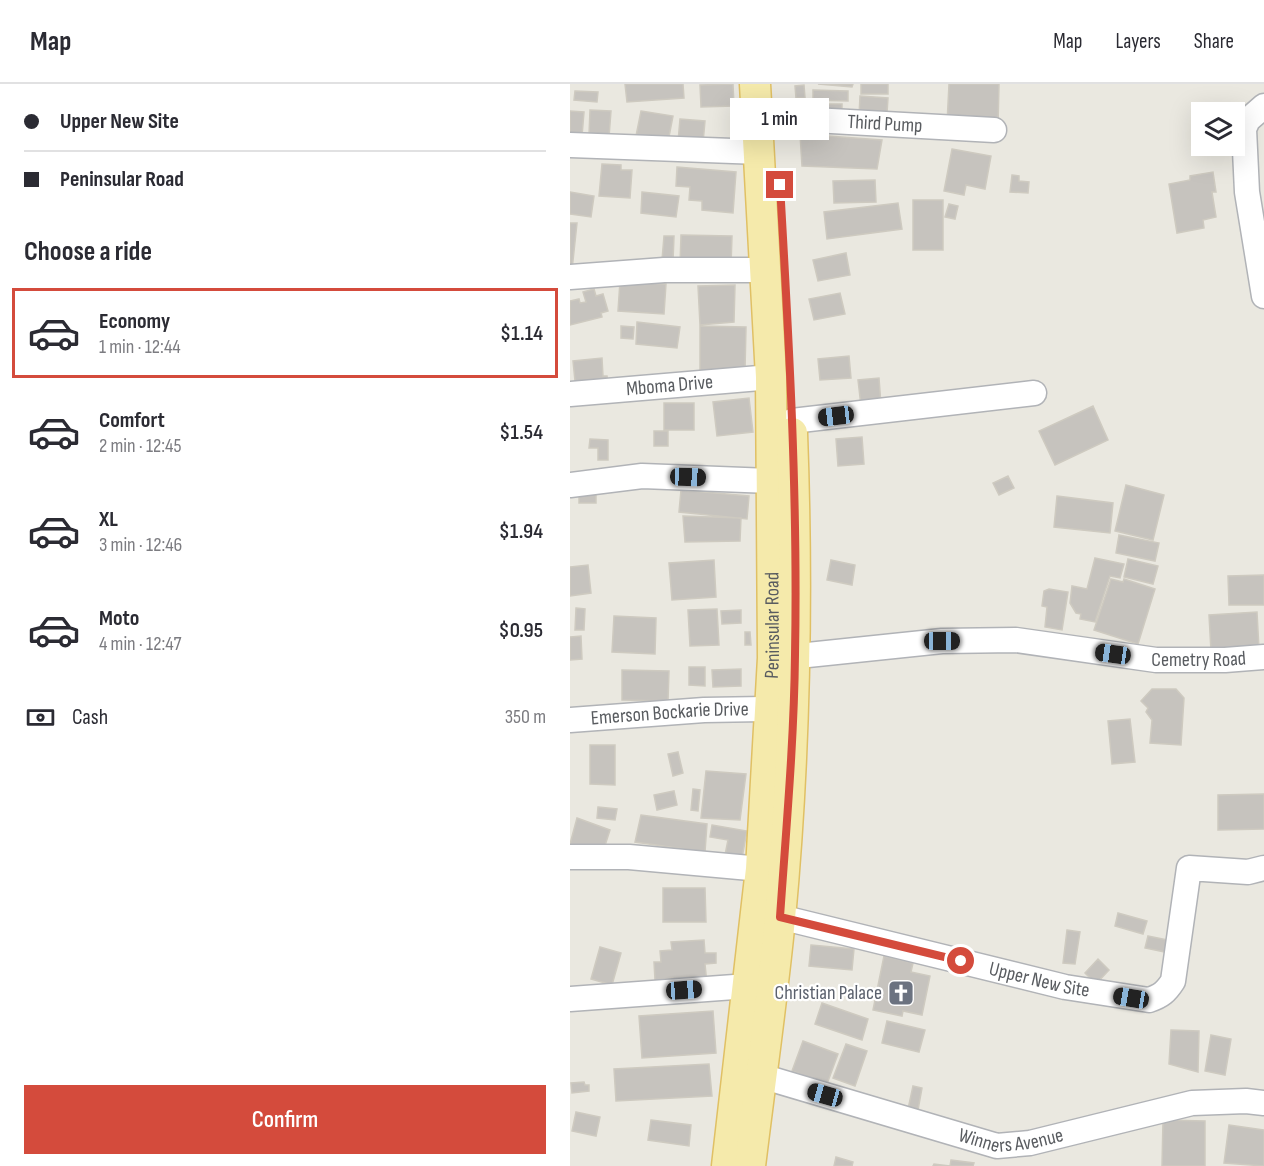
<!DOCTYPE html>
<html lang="en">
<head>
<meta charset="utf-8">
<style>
	body { margin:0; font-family:"Sofia Sans Condensed",sans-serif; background:#f7f7f7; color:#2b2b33; height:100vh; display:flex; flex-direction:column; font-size:22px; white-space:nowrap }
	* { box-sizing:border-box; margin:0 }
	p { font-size:20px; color:#7c7c81 }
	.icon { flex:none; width:33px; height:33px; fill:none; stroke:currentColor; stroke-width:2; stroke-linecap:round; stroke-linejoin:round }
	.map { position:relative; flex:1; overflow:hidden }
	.panel { display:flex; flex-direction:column; background:#fff; width:570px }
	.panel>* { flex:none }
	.hud { display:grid; align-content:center; height:132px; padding:0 24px; background:#fff }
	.controls { position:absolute; left:621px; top:18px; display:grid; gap:12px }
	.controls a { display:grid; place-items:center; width:54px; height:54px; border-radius:0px; background:#fff; box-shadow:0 6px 24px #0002; font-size:30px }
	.end { position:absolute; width:27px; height:27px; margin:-14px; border:8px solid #d44b3c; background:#fff; box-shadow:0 0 0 3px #fff }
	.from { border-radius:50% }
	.bubble { position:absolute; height:42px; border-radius:0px; background:#fff; box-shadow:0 6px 24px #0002; font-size:20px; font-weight:600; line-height:42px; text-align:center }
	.car { position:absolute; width:18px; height:36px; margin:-18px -9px; border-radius:8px; box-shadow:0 0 4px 2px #0007; background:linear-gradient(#222 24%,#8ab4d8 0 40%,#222 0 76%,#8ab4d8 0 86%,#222 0) }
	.hud b { display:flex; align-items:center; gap:21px; height:57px; font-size:22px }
	.hud b+b { border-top:2px solid #e1e1e2 }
	.hud i { width:15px; height:15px; background:#2b2b33 }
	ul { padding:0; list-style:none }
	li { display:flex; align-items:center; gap:18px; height:90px; margin:0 12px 9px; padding:0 12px; border:3px solid transparent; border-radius:0px }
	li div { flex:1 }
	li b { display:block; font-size:22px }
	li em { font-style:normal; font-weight:600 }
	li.active { border-color:#d44b3c }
	li>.icon { width:54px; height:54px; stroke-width:1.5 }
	h2 { padding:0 24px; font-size:27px; line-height:72px }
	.pay { display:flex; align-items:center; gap:15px; height:66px; padding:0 24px; font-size:22px }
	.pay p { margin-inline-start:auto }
	.action { display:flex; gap:12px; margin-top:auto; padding:12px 24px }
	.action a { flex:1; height:69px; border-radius:0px; background:#d44b3c; color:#fff; font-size:24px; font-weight:600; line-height:69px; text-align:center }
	header { display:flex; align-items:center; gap:36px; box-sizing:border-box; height:84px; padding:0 30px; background:#fff; border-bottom:2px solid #e1e1e2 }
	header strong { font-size:28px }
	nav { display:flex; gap:33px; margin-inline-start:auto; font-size:21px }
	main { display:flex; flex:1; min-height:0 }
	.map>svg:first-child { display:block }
</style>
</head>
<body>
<header>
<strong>Map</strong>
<nav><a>Map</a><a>Layers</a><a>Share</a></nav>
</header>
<main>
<section class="panel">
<div class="hud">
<b><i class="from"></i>Upper New Site</b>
<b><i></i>Peninsular Road</b>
</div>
<h2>Choose a ride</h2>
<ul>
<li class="active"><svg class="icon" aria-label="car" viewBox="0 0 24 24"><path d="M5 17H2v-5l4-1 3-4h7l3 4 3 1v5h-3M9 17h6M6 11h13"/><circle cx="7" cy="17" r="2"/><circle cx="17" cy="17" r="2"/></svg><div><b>Economy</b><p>1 min · 12:44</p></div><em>$1.14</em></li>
<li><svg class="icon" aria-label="car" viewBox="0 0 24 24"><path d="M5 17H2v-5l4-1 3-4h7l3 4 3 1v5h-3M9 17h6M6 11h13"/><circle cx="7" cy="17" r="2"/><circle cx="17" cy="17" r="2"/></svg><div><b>Comfort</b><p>2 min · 12:45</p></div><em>$1.54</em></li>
<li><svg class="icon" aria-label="car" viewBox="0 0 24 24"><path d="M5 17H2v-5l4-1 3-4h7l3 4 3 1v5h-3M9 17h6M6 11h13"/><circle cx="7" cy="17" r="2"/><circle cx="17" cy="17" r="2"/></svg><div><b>XL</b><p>3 min · 12:46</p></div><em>$1.94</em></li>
<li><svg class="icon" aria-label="car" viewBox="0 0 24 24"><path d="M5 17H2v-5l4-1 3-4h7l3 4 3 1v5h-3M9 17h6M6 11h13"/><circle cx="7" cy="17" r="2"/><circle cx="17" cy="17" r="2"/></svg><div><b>Moto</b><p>4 min · 12:47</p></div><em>$0.95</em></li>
</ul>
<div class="pay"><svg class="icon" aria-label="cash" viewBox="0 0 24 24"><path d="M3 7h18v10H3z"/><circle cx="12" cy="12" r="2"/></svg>Cash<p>350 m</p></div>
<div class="action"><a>Confirm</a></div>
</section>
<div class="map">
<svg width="694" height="1082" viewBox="0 0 694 1082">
	<rect width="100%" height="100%" fill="#eae8e0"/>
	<path fill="#c6c3be" stroke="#cecac0" stroke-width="1.5" d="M55 0H113L114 14 57 18Z
		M163 0 164 22 131 23 130 1Z
		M248 0H283L282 3Z
		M291 0H318V10H291Z
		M379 0H429L428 42 377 40Z
		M234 1 235 14H226L225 2Z
		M243 6 278 7V17L243 16Z
		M5 7 28 8 27 18 4 16Z
		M290 12 318 14 317 29 289 32Z
		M225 15 238 18 235 33 222 30Z
		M240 20H272V33H240Z
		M20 26 41 27 39 53 19 51Z
		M0 27 14 28 12 52 0 51Z
		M71 27 103 32 98 58 66 52Z
		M110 35 135 37 133 59 108 58Z
		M230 50 312 56 307 85 232 82Z
		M382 65 421 72 415 105 396 101 394 111 374 107Z
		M32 80 51 81V86H62L60 114 29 112Z
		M107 83 166 88 163 129 132 126V117L119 116 120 103 106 102Z
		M643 88 646 108H642L646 133 633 136 634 144 607 149 599 100 620 96V92Z
		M442 91 449 92V97L459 98 458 109 440 108Z
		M305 96 306 118 264 119 263 97Z
		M0 108 24 112 21 133 0 130Z
		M72 108 109 112 106 133 71 129Z
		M343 116H373V166H343Z
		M328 119 332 145 257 155 254 128Z
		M379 120 388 122 385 135 375 133Z
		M0 139H7L2 186H0Z
		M111 151 162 152 161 182 110 181Z
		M94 152H104L103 177 92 176Z
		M276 169 280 191 248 197 243 176Z
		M50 197 96 200 94 230 48 227Z
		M165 201 164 238 130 241 128 202Z
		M24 205 26 212 33 210 38 227 31 229 32 233 0 241V217L9 215 10 219 16 218 13 208Z
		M270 209 275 230 244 236 239 215Z
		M67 238 110 243 107 264 66 260Z
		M51 242 64 243 63 255 51 254Z
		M130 242 176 243 175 287H130Z
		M279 272 281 294 250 296 248 275Z
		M32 274 33 292H37L38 300 14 302V297H5L3 277Z
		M309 294 311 321 291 322 288 296Z
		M179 314 183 348 147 352 143 318Z
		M94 319H124V346H94Z
		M523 322 538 356 485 381 469 347Z
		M84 347H98V362H84Z
		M292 353 294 380 268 382 266 355Z
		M20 355 38 356V376H28V364H19Z
		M438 392 444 404 429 411 423 399Z
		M556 401 594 411 583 456 545 447Z
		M111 406 179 412 177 435 109 428Z
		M9 409 26 410V419H9Z
		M487 412 543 419 540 449 484 443Z
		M113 432 171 434 170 457 115 458Z
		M549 451 589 459 585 477 546 469Z
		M525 474 554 480 550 494 540 492 525 538 510 535 511 530 506 529 500 519 502 502 517 505Z
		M558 475 588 482 583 500 554 493Z
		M144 476 146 513 102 516 99 479Z
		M261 476 285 481 282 501 257 496Z
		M18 481 21 509 0 512V483Z
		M694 491V521H659L658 492Z
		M541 495 553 498 554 495 585 505 568 560 524 546Z
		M479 505 498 508 492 546 475 543 477 523 472 522 474 507Z
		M6 524 15 525 14 546H5Z
		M147 525 149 561 120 562 118 526Z
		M171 526V539L152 540 151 527Z
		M687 528 689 565 641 567 639 531Z
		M44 532 86 534 85 570 42 568Z
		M175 548H180L181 561H175Z
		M11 552 12 575 0 576V553Z
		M119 583H135V602L119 601Z
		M171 585V602L143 603 142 586Z
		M52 586 99 587 98 617 52 616Z
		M582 605H606L614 614 611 661 580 659 582 636 576 628 578 624 571 617Z
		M560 635 565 678 542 680 538 637Z
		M20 661H45V701L20 700Z
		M108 668 113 689 103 692 98 670Z
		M136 687 176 690 170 736 131 734Z
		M123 705 130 706 128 727 121 726Z
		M104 707 107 721 87 726 84 711Z
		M694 710V745L648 746V711Z
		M28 723 47 725 45 736 27 734Z
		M71 731 137 740 135 768 65 758Z
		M7 734 40 746 32 771 0 760Z
		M142 741 177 747 172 774 155 771 158 756 140 753Z
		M93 804H135L136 838H93Z
		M548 829 577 837 573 850 545 842Z
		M497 846 510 848 505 880 493 879Z
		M578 852 598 856 595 868 575 864Z
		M134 856 135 869H146V879L135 880 137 900 104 902 103 894 85 896 84 878H91L90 867 102 866 101 858Z
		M241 861 284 865 282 886 239 882Z
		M30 863 51 869 42 901 21 895Z
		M314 872 343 879 341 888 360 892 352 931 333 927 332 932 303 926Z
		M528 875 539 886 526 900 515 889Z
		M252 919 298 935 292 956 245 940Z
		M143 927 146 969 72 974 69 932Z
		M317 937 355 946 349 968 312 959Z
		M601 946 629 947 628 988 599 980Z
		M641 951 661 955 655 991 635 987Z
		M233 957 268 970 257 1000 222 987Z
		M276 960 297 967 285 1002 263 994Z
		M139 980 142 1012 46 1017 44 985Z
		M14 998 15 1001H19V1007L2 1009 1 999Z
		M343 1002 352 1004 348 1026 338 1025Z
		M6 1028 30 1033 26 1052 2 1047Z
		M81 1036 121 1041 119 1062 78 1056Z
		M593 1036 635 1037V1082H592Z
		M659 1041 694 1046V1082L654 1079Z
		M266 1073 283 1078 282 1082H264Z
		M381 1076 404 1079 403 1082H363L364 1080 380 1082Z"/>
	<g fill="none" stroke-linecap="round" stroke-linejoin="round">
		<defs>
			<g id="minor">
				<path d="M694 22 678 36 674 45 677 108 694 212"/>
				<path id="s1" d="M207 34 424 46"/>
				<path d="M0 61 190 68"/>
				<path d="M0 193 94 186H194"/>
				<path id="s2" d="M0 310 201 293"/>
				<path d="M222 337 464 309"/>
				<path d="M0 401 72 392 203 397"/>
				<path id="s3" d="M209 574 372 557 446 556 586 576H655L694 573"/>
				<path id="s4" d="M0 636 134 626 200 625"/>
				<path d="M0 773H59L191 785"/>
				<path id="s5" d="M192 832 210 833 495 903 579 916C591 912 596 908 603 897L619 784 678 788 694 784"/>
				<path d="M0 915 178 902"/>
				<path id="s6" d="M175 990 191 992 427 1062 460 1059 622 1019 676 1017 694 1019"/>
			</g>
			<g id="major">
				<path id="s7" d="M157 1082 191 785 203 574 201 293 185 0"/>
				<path d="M180 1082C190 999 202 917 210 834 225 673 228 511 222 349"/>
			</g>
		</defs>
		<use href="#minor" stroke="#b1b3b7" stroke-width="27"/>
		<use href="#major" stroke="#e0c064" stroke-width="33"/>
		<use href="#minor" stroke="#fff" stroke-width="24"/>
		<use href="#major" stroke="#f5eaab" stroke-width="30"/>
	</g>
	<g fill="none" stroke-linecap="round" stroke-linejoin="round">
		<path stroke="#d44b3c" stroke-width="8" d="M210 101C219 257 228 414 225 571 224 659 216 746 210 833L391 877"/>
	</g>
	<defs>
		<symbol id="church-square" viewBox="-11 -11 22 22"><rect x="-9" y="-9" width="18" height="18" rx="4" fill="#6b7280" stroke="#fff"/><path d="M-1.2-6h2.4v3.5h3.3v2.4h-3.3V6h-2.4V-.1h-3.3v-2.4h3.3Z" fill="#fff"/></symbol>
	</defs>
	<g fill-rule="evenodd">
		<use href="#church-square" x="316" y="894" width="30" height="30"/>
	</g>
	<g text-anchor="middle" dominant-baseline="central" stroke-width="4.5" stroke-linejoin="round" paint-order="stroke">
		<g font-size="20" fill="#595c60" stroke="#fff">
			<text stroke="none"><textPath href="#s1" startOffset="108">Third Pump</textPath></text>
			<text stroke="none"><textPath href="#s2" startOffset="100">Mboma Drive</textPath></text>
			<text stroke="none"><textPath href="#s7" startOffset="543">Peninsular Road</textPath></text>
			<text stroke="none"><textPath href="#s3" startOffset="422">Cemetry Road</textPath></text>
			<text stroke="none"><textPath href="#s4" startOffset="100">Emerson Bockarie Drive</textPath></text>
			<text stroke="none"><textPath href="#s5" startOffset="285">Upper New Site</textPath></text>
			<text stroke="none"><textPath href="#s6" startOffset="276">Winners Avenue</textPath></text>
		</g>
		<g font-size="20" fill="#5b616d" stroke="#fff" text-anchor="end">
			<text x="312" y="909">Christian Palace</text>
		</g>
	</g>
</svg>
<div class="controls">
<a><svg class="icon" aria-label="layers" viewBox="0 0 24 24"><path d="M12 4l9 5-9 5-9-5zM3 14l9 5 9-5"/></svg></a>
</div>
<i class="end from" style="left:391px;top:877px"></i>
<i class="end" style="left:210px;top:101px"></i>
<div class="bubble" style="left:160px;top:14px;width:99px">1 min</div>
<i class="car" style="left:266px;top:332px;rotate:263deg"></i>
<i class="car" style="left:118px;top:393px;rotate:92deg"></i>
<i class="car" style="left:372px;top:557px;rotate:90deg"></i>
<i class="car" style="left:543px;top:570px;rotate:278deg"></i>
<i class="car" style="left:114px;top:906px;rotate:86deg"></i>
<i class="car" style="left:561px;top:914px;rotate:279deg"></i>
<i class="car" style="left:255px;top:1011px;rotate:286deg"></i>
</div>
</main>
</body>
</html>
